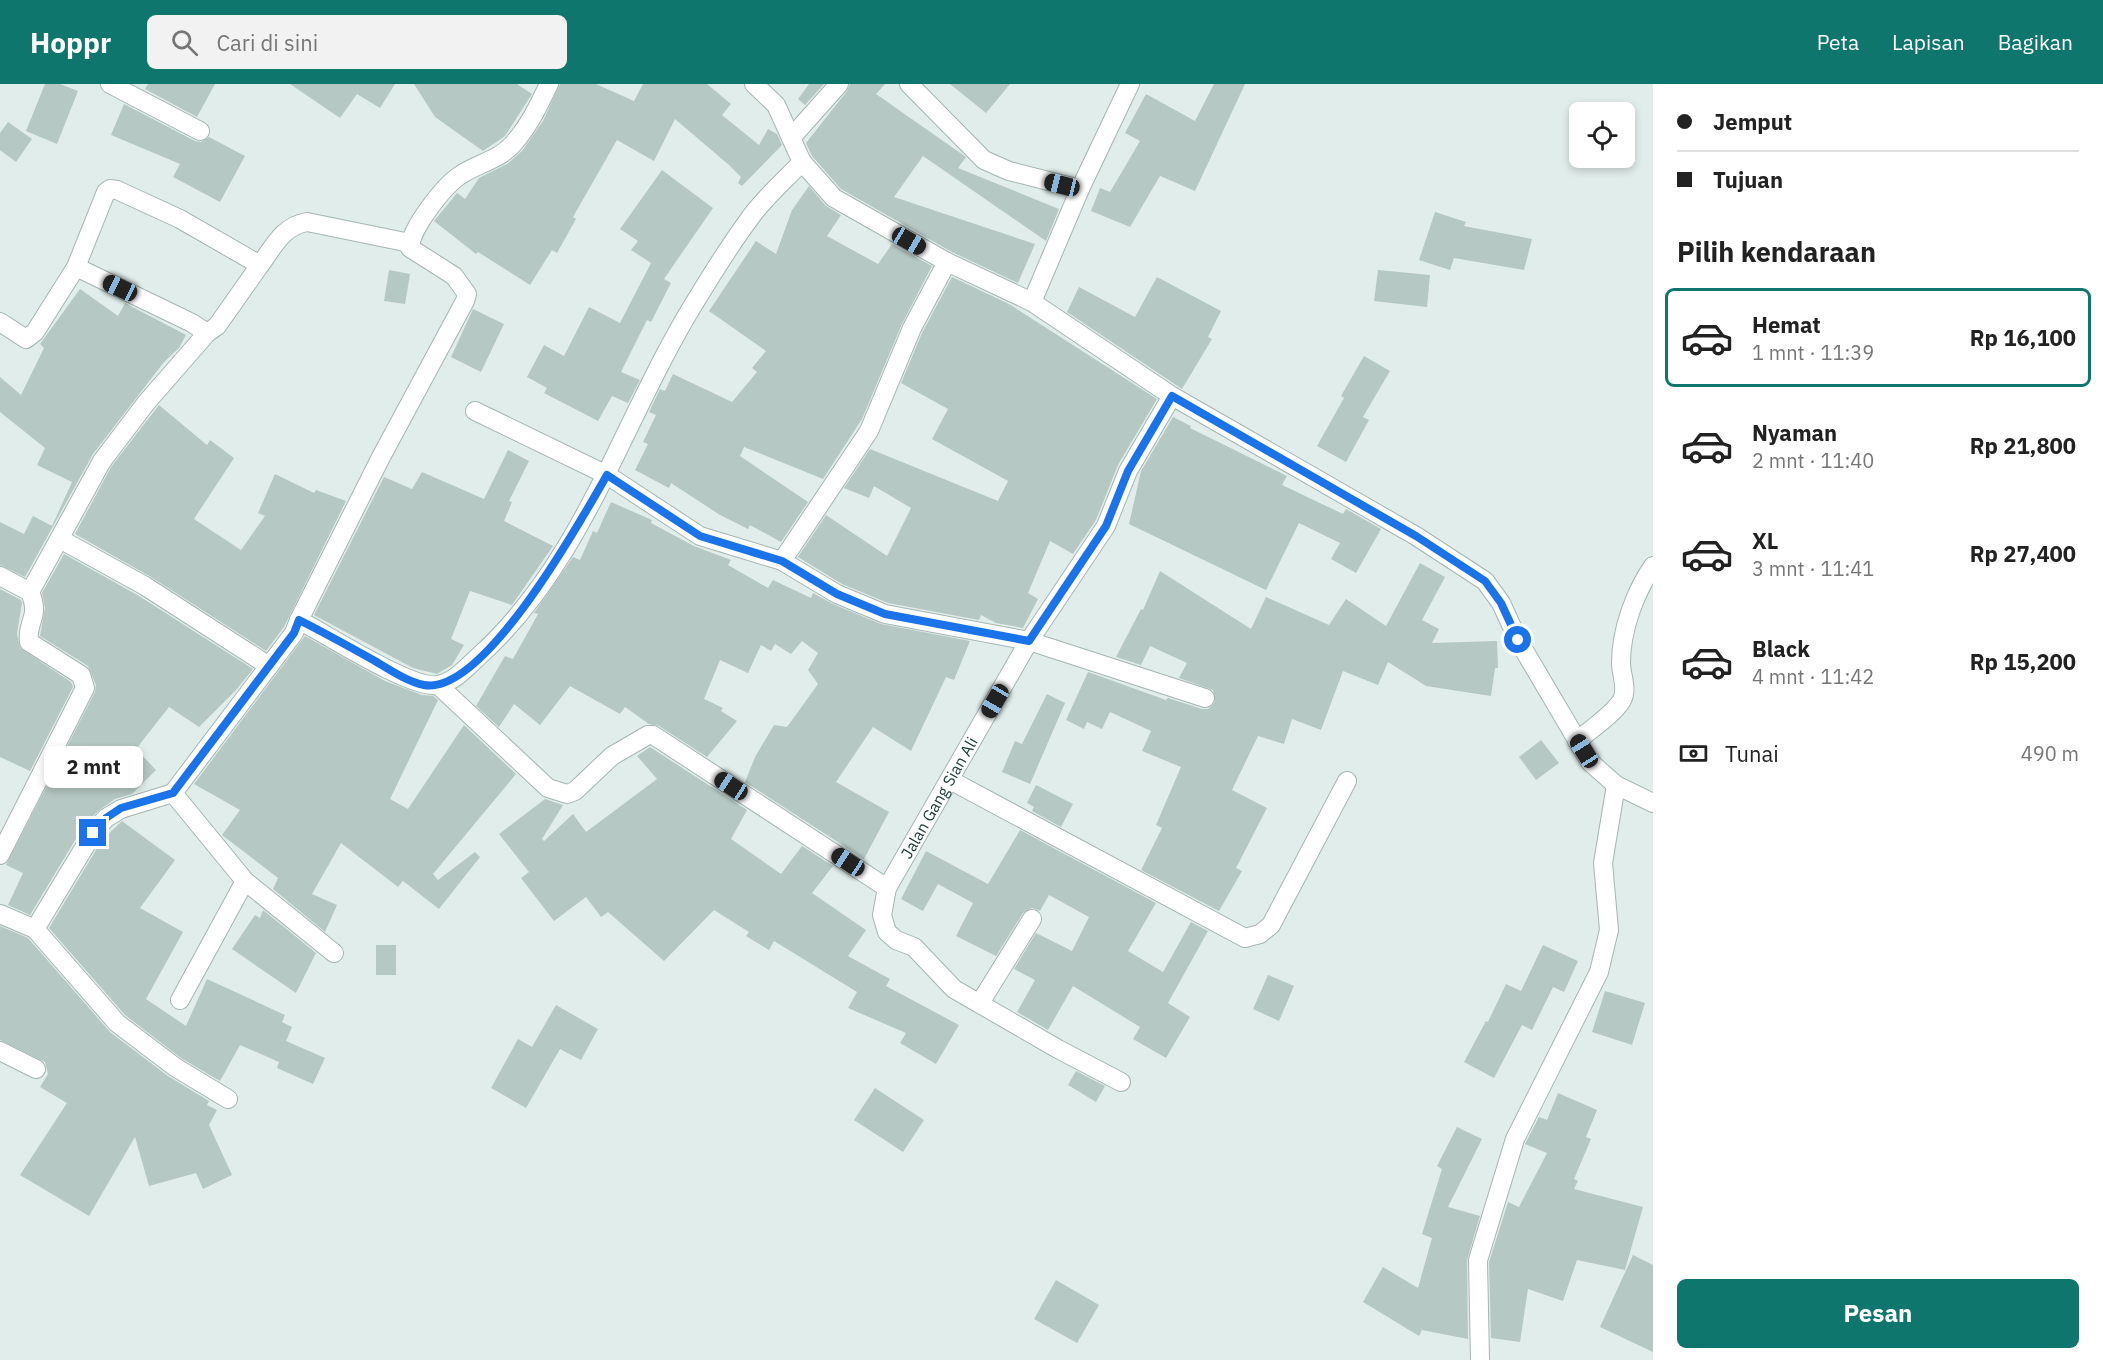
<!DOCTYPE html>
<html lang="id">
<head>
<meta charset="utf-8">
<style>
	body { margin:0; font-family:"IBM Plex Sans",sans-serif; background:#f2f2f2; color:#222; height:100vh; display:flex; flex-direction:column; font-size:22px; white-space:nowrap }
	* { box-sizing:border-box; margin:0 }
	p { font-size:20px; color:#767676 }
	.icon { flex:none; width:33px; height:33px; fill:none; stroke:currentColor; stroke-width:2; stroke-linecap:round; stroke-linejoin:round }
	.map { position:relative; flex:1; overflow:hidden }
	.panel { display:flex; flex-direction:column; background:#fff; width:450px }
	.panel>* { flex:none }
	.banner { display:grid; align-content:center; height:132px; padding:0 24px; background:#fff }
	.fabs { position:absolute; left:1569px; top:18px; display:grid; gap:12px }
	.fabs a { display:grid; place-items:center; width:66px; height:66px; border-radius:9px; background:#fff; box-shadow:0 3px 9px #0003; font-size:30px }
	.end { position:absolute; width:27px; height:27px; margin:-14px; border:8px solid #1a73e8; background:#fff; box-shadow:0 0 0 3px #fff }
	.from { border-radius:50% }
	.bubble { position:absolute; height:42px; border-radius:9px; background:#fff; box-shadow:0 3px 9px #0003; font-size:20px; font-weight:800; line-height:42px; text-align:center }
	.car { position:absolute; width:18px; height:36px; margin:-18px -9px; border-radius:8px; box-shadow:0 0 4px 2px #0007; background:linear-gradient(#222 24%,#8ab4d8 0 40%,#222 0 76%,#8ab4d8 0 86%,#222 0) }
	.banner b { display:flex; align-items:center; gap:21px; height:57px; font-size:22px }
	.banner b+b { border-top:2px solid #e0e0e0 }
	.banner i { width:15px; height:15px; background:#222 }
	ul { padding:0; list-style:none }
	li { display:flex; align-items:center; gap:18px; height:99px; margin:0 12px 9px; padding:0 12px; border:3px solid transparent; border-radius:9px }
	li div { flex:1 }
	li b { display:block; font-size:22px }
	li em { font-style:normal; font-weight:800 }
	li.active { border-color:#0f766e }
	li>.icon { width:54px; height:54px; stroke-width:1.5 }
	h2 { padding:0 24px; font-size:27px; line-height:72px }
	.pay { display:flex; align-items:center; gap:15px; height:66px; padding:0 24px; font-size:22px }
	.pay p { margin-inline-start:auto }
	.button { display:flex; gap:12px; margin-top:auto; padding:12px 24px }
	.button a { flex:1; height:69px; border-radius:9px; background:#0f766e; color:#fff; font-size:24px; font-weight:800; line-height:69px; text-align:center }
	header { display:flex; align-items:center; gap:36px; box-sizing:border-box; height:84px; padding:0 30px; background:#0f766e; color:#fff }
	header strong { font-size:28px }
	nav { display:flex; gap:33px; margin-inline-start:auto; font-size:21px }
	.search { width:420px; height:54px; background:#f2f2f2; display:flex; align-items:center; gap:15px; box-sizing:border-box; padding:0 21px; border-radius:9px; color:#767676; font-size:22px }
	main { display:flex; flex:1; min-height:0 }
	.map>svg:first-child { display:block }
</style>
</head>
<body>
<header>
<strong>Hoppr</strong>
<div class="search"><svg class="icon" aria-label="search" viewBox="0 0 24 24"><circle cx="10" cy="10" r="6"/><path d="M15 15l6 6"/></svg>Cari di sini</div>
<nav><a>Peta</a><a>Lapisan</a><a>Bagikan</a></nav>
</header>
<main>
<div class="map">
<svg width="1653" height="1276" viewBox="0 0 1653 1276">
	<rect width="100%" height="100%" fill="#e1edea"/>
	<path fill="#b6c8c3" d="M45 0H60L78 7 57 60 26 47Z
		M148 0H215L197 33 145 5Z
		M290 0H395L380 24 357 10 340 34Z
		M414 0H517L532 10 505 52 483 67 435 33Z
		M560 0H596L634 17 643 0H707L731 20 722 31 759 61 768 45 777 50 782 61 742 102 738 99 741 93 729 81 675 35 654 77 617 56 573 133 576 135 557 169 552 166 530 201 478 168 476 170 434 137 457 109 465 115 479 94 507 80 522 67 543 37Z
		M809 0H824L805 21 798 15Z
		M850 0H885L876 10 966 73 958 84 1059 125 1046 157 923 72 894 113 1035 160 1018 199 952 168 841 105 812 72 806 59 847 7Z
		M950 0H1010L986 29Z
		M1214 0H1245L1195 107 1160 92 1130 143 1091 127 1100 104 1110 108 1140 57 1125 49 1146 10 1195 37Z
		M124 20 195 57 201 58 209 53 245 72 220 118 173 93 180 80 111 51Z
		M8 38 32 55 16 78 0 66V49Z
		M662 86 713 124 664 195 671 199 651 238 647 236 621 288 640 296 628 319 612 312 598 337 544 309 547 304 527 293 544 261 564 272 589 223 620 239 651 179 631 166 638 157 620 145Z
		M809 102 826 122 841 131 827 152 878 180 892 160 932 182 902 240 862 335 823 395 744 363 740 372 808 418 781 458 750 441 748 445 720 431 671 399 669 404 635 386 648 360 643 358 656 331 649 328 660 305 665 307 673 290 732 318 757 288 752 284 766 267 709 227 756 157 776 170 792 126Z
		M1435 128 1466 138 1464 142 1532 155 1524 186 1454 174 1450 186 1419 176Z
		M389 186 410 190 405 220 384 217Z
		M1378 186 1430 191 1427 223 1374 217Z
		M952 193 1009 220 1157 315 1118 381 1096 436 1073 470 1050 457 1028 509 1038 515 1023 544 996 539 981 531 979 536 888 519 842 500 798 473 826 431 887 472 911 424 874 402 869 414 844 404 870 365 998 417 1008 397 932 355 948 325 901 299 922 249Z
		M1157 193 1221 227 1208 253 1212 255 1182 305 1067 228 1079 203 1135 233Z
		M80 205 118 232 125 219 186 251 179 264 164 278 93 370 25 493 0 481V438L24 450 33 432 52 442 72 398 37 381 45 364 0 328V293L21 311 44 264 40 260Z
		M473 225 504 240 481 288 451 273Z
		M1364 272 1390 287 1363 333 1369 336 1346 378 1317 362 1344 314 1341 312Z
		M159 321 207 361 210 356 234 374 194 435 241 466 265 432 258 429 275 390 314 409 316 406 346 417 284 543 266 567 151 493 75 450 111 383Z
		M1173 333 1191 342 1190 344 1287 392 1282 401 1343 430 1346 425 1381 445 1356 489 1331 475 1340 459 1299 439 1266 506 1129 440 1141 387Z
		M508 366 529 377 509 417 512 418 504 437 553 462 512 521 470 507 451 555 464 561 452 581 437 590 413 584 314 531 384 393 412 405 422 388 484 415Z
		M611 418 652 436 651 439 694 462 731 476 728 481 768 504 773 496 811 514 813 509 833 520 881 540 970 557 954 596 946 593 911 667 873 643 836 698 889 728 864 775 745 698 755 673 774 641 787 643 818 600 808 586 818 569 802 557 791 570 775 560 771 567 761 561 748 589 720 576 704 615 723 624 721 627 737 637 707 673 659 642 649 640 625 623 620 630 570 602 540 641 514 620 499 643 476 622 505 572 513 575 538 530 534 529 573 473 580 476 593 447 597 449Z
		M64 470 139 512 253 585 236 606 199 643 169 623 136 665 156 686 132 710 115 715 98 727 83 743 30 831 8 821 23 789 6 781 95 608 96 601 88 582 40 552 45 524 42 509Z
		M1420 479 1445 493 1422 536 1439 545 1432 559 1497 557 1498 584H1495L1491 612 1426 602 1388 578 1378 601 1343 587 1321 646 1292 635 1284 660 1258 652 1232 706 1267 724 1236 784 1242 787 1219 827 1141 786 1162 744 1156 741 1181 683 1142 667 1151 647 1110 628 1102 645 1087 638 1084 645 1066 636 1088 588 1166 616 1168 614 1202 625H1208L1215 618 1213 606 1179 594 1187 579 1150 562 1141 581 1116 573 1141 525 1143 526 1160 487 1251 545 1266 513 1329 541 1346 515 1386 542Z
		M0 505 21 516 22 519 17 550 20 564 71 598 73 603 30 687 0 673Z
		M305 552 385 597 422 611 433 612 438 616 390 715 408 725 464 641 516 690 433 790 438 796 475 768 480 773 439 825 403 797 398 803 341 759 312 810 337 821 325 848 273 805 278 794 222 751 240 726 194 700Z
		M1047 610 1065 619 1030 700 1002 688 1015 657 1022 660Z
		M1541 656 1559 679 1536 696 1519 673Z
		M650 663 747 726 731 755 781 790 802 762 833 782 812 809 866 846 848 872 890 895 886 902 959 941 936 980 900 959 906 949 848 924 857 908 774 857 769 866 746 852 749 848 714 826 664 877 608 828 601 833 586 813 554 837 521 794 529 788 499 750 545 715 563 721 542 755 544 757 573 730 586 748 657 695 637 672Z
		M1036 701 1073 720 1061 743 1032 727 1034 723 1027 719Z
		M122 737 175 776 140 824 183 848 146 915 186 942 207 895 285 931 282 938 292 943 286 957 325 974 313 1000 277 984 279 978 240 961 220 997 181 974 125 931 49 844 102 756Z
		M1020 746 1156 819 1128 867 1163 888 1191 838 1208 847 1168 919 1190 933 1166 974 1133 955 1140 943 1073 902 1048 946 1017 928 1035 896 1014 885 1036 849 1072 867 1089 833 1049 811 1040 827 1032 824 1023 829 996 872 956 852 973 819 938 800 923 827 901 815 926 767 988 800Z
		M263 826 316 869 296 909 232 865 255 831 260 834Z
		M0 842 28 854 110 948 168 992 209 1017 207 1021 217 1026 209 1041 232 1091 203 1105 196 1089 149 1102 135 1053 89 1132 20 1091 67 1019 40 1003 48 990 45 978 0 956Z
		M376 861H396V891H376Z
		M1543 861 1578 877 1564 908 1553 903 1532 946 1522 941 1494 994 1464 978 1486 937 1488 938 1506 900 1521 907Z
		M1268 891 1294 902 1279 937 1253 925Z
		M1605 907 1645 919 1632 961 1592 948Z
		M556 921 598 945 581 976 560 965 526 1024 491 1004 518 955 532 963Z
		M1076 987 1105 1002 1096 1018 1068 1001Z
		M875 1004 924 1036 903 1068 854 1036Z
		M1558 1009 1597 1026 1586 1053 1591 1055 1574 1095 1578 1097 1574 1105 1643 1123 1625 1186 1577 1176 1563 1217 1528 1205 1520 1258 1491 1254 1489 1178 1508 1118 1519 1123 1547 1069 1525 1060 1539 1033 1547 1036Z
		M1457 1043 1482 1055 1448 1123 1480 1132 1467 1176 1468 1255 1422 1246 1419 1252 1363 1218 1383 1183 1418 1204 1432 1154 1422 1150 1442 1085 1437 1082Z
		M1633 1171 1653 1181V1268L1600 1243Z
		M1056 1196 1099 1221 1077 1259 1034 1235Z"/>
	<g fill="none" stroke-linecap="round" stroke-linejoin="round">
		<defs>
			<g id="street">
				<path d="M110 0 200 47"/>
				<path d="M754 0 776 21 802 78 834 114 947 178 1032 218 1172 312 1416 452 1485 497 1501 519 1518 556 1590 678 1616 701 1653 719"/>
				<path d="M909 0 984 76 1009 87 1080 105"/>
				<path d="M791 54 839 0"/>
				<path d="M260 181C274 162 283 142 307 138L410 159"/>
				<path d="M76 183 106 108 110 105 117 106 180 135 260 181 217 242 207 249"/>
				<path d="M1032 218 1080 105 1130 0"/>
				<path d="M0 238 26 255 35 248 76 183 192 239 207 249 146 319 102 377 30 508"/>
				<path d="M475 327 607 391 700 452 782 477 837 510 885 530 1029 557 1205 614"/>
				<path d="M60 455 145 502 269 582"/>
				<path d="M782 477 869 347 912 244 947 178"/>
				<path d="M0 492 30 508C41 534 26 537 29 558L81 591 85 604 0 771"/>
				<path d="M299 536 381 373 465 217 467 210 454 192 410 164C410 145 445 100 462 90 479 79 499 76 513 60 529 42 539 21 549 0"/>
				<path d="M438 601 548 704 567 710 575 707 612 672 648 651H653L887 804"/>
				<path d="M1577 657C1591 645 1613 631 1622 616 1628 605 1621 590 1621 579 1621 546 1635 508 1653 482"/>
				<path d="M950 696 1245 854 1260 850 1271 841 1347 697"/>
				<path d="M173 709 245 797 334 869"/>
				<path d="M0 830 35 845"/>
				<path d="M180 916 245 797"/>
				<path d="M980 919 1032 835"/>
				<path d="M0 967 36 985"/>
				<path id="s1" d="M1121 998 1058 965 954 905 914 863 896 856 887 848 882 831 887 804 1029 557 1106 442 1128 387 1172 312"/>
				<path d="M228 1015 175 983 117 939 35 845 93 749 106 734 121 725 173 709 294 549 299 536C326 550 412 606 438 601 454 598 466 584 478 573 584 478 622 336 695 218 712 190 730 161 750 134 764 114 785 96 802 78"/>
				<path d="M1480 1276 1478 1176 1515 1055 1599 888 1609 846 1603 779 1616 701"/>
			</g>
		</defs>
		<use href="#street" stroke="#a3b6b2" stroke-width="20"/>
		<use href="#street" stroke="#fff" stroke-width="18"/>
	</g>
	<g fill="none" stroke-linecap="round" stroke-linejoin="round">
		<path stroke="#1a73e8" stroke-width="8" d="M93 749 106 734 121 724 173 709 294 549 299 536C325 549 350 563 375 577 390 586 408 598 424 601 484 612 581 436 607 391L700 452 782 477 837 510 885 530 1029 557 1106 442 1128 387 1172 312 1416 452 1485 497 1501 519 1518 556"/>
	</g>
	<g text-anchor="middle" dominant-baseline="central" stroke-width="5" stroke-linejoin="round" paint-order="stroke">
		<g font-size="16" fill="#1f403c" stroke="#f2f9f7">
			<text stroke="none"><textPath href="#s1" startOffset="430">Jalan Gang Sian Ali</textPath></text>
		</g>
	</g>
</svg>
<div class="fabs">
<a><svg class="icon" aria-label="locate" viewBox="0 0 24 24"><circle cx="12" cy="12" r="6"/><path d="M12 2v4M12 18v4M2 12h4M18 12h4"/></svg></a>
</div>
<i class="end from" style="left:1518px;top:556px"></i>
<i class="end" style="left:93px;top:749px"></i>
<div class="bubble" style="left:44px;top:662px;width:99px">2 mnt</div>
<i class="car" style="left:1062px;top:101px;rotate:284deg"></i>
<i class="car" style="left:909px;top:157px;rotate:120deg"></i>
<i class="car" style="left:120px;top:204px;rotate:295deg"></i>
<i class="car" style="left:995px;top:617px;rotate:210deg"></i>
<i class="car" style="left:1584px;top:667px;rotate:328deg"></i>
<i class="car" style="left:731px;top:702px;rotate:303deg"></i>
<i class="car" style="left:848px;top:778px;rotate:303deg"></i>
</div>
<section class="panel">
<div class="banner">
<b><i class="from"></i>Jemput</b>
<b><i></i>Tujuan</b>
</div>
<h2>Pilih kendaraan</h2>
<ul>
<li class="active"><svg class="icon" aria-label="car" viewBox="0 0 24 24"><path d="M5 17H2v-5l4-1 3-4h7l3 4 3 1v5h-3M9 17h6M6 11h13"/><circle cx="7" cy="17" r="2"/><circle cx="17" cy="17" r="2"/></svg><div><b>Hemat</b><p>1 mnt · 11:39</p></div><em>Rp 16,100</em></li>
<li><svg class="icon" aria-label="car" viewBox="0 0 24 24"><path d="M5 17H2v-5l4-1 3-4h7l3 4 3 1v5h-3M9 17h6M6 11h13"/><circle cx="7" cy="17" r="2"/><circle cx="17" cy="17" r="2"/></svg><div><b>Nyaman</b><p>2 mnt · 11:40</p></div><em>Rp 21,800</em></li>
<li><svg class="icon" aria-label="car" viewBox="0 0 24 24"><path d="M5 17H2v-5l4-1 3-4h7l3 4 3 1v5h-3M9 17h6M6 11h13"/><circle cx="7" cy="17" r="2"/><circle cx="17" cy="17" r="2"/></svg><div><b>XL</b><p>3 mnt · 11:41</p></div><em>Rp 27,400</em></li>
<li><svg class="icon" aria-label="car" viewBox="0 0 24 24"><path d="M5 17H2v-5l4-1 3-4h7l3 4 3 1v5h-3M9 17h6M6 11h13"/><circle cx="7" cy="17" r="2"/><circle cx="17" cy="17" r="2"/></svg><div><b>Black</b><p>4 mnt · 11:42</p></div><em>Rp 15,200</em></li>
</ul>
<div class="pay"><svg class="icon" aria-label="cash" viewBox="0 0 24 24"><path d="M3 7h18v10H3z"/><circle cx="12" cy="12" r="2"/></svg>Tunai<p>490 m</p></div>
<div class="button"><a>Pesan</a></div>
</section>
</main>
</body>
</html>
